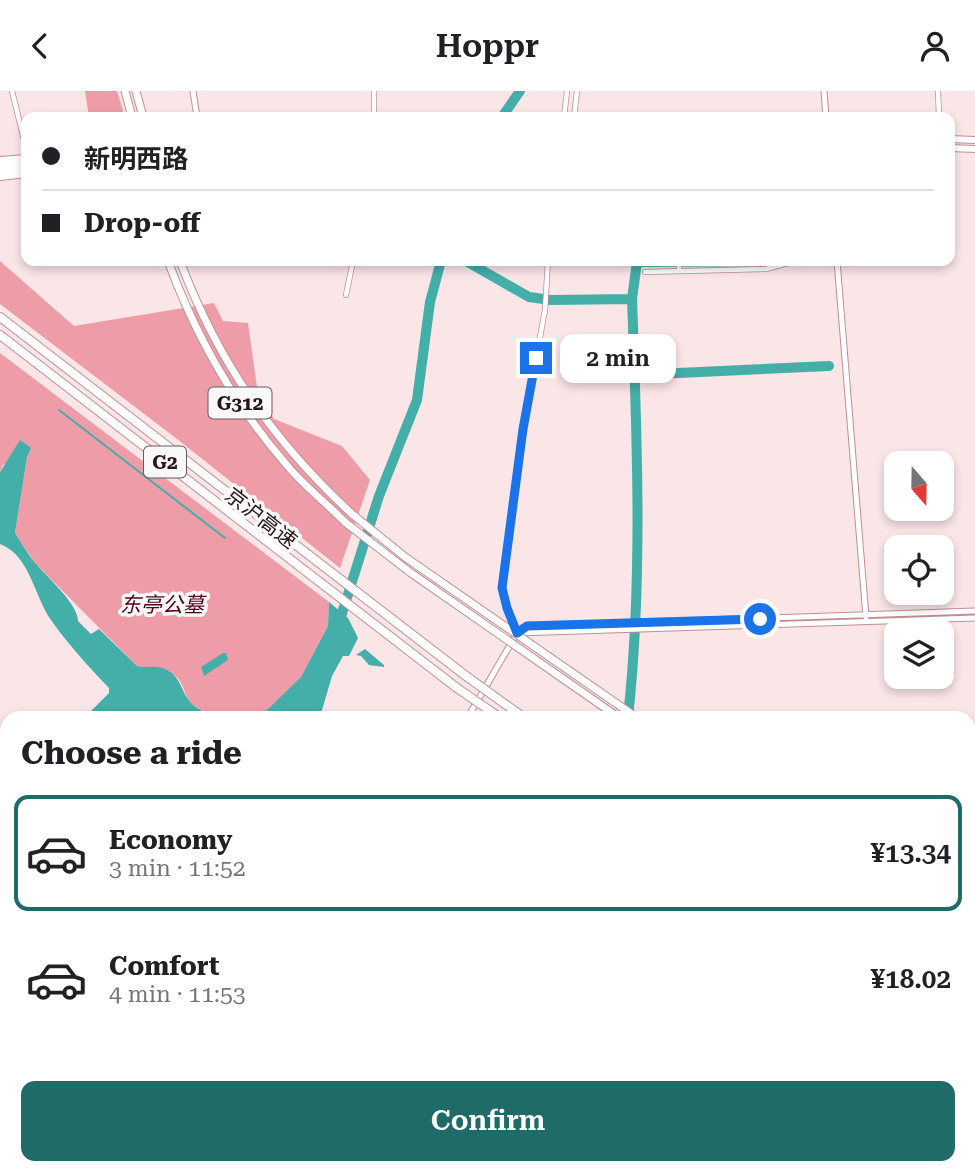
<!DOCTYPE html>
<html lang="en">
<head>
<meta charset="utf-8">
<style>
	body { margin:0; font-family:"Roboto Serif","Noto Sans SC",serif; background:#f6f6f6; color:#202124; height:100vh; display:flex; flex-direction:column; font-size:26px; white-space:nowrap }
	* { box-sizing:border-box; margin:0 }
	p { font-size:23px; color:#757577 }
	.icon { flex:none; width:38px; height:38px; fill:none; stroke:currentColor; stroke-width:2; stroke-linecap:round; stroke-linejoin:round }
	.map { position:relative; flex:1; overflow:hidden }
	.side { position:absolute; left:0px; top:620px; width:976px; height:464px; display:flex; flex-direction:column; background:#fff; border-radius:21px 21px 0 0; box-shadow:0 4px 10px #0003 }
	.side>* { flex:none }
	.hud { position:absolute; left:21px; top:21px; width:934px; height:154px; border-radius:14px; box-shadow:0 4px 10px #0003; display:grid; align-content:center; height:154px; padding:0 21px; background:#fff }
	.needle { width:46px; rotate:160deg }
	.controls { position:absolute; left:884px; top:360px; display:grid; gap:14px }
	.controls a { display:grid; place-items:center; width:70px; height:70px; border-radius:14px; background:#fff; box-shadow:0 4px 10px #0003; font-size:35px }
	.end { position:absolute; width:32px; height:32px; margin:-16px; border:9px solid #1a73e8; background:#fff; box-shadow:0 0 0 4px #fff }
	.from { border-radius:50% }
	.bubble { position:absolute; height:49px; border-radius:14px; background:#fff; box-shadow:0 4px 10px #0003; font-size:23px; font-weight:600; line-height:49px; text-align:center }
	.hud b { display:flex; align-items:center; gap:24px; height:66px; font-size:26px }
	.hud b+b { border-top:2px solid #e0e0e0 }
	.hud i { width:18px; height:18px; background:#202124 }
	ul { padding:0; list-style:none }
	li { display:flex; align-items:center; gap:21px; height:116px; margin:0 14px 10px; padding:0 7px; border:4px solid transparent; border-radius:14px }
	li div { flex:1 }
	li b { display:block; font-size:26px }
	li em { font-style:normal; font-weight:600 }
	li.on { border-color:#1f6b67 }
	li>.icon { width:63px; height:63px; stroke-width:1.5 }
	h2 { padding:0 21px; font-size:32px; line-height:84px }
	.action { display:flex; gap:14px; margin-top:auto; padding:14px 21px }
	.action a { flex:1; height:80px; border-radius:14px; background:#1f6b67; color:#fff; font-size:28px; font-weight:600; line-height:80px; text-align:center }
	header { display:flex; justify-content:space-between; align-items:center; height:91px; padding:0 21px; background:#fff; font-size:32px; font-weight:600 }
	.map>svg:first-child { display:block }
</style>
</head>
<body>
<header><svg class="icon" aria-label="back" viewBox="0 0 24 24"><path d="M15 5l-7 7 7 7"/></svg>Hoppr<svg class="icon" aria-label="person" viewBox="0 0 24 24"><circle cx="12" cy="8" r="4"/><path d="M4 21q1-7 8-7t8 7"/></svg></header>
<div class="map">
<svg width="975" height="1082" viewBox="0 0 975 1082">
	<rect width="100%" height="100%" fill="#fae5e7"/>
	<path fill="#ee9da8" d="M85 0H117L125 26H89Z
		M0 170 74 235 214 212 223 230 248 232 258 303 274 328 342 355 370 389 340 477 177 348 0 213Z
		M0 262 329 511 328 535 301 586 265 623C249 633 205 626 191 612 184 604 184 591 174 584 162 574 151 578 137 575L35 472 15 442 27 366 31 357 3 374 0 381Z"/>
	<path fill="#44aea9" d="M20 349 31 357 27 366 15 442C22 452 28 464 37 474 48 487 78 513 78 530L91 543 99 538 137 575C146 577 157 574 165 578 180 585 180 596 188 608 198 623 219 625 234 626H85L109 602V597C88 575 68 553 51 529 34 505 30 464 0 453V381Z
		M329 511 348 527 358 547 349 565H343L332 585 320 626H260L301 586 328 535Z
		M365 558 384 574V576L369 574 361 565 356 564Z
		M223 562H226L228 569 204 585 201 576Z
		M7 659V689L0 690V660Z
		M720 1076H792L800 1082H725Z"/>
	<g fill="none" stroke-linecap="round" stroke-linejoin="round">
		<path stroke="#44aea9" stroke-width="2" d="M59 319 225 447"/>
		<path stroke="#44aea9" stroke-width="10" d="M502 26 520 0
			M466 170 529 206 551 209 632 208C637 345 643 490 628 626
			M632 208 637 171 752 170
			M635 284 829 275
			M338 535 379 405 417 309 430 211 441 170
			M970 691H975"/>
		<defs>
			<path id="minor" d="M12 0 26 57
				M374 0V26
				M938 0 939 26
				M564 26 567 0
				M574 26 577 0
				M679 170V180
				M645 181 766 178 796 170
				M346 204 353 170
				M517 541 507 517 502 497 523 338 545 219 548 170
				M0 801 7 805
				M86 1076 91 1082
				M481 1076 490 1082
				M946 1076 947 1082
				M9 1082V1076
				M127 1082 138 1076
				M293 1082 306 1076
				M391 1082 395 1076"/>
			<path id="tertiary" d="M193 0 197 26
				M824 0 826 26
				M837 170 866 526
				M517 542 975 527
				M468 626 517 542 528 535 975 520
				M243 1082V1076"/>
			<path id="secondary" d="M950 48 975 49
				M950 57 975 58
				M0 69 26 67
				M0 75 26 73
				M0 80 26 79
				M0 86 26 83"/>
			<path id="trunk" d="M125 0 132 26
				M136 0 143 26
				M168 170C196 246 237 318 291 379 308 398 328 414 346 432
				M180 170C218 271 273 350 352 423
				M970 826 975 829
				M970 838 975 842"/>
			<path id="motorway" d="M0 226 466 585
				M0 244 457 597
				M970 912 975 916
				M970 929 975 932"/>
		</defs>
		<use href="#minor" stroke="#c08f95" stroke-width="6"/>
		<use href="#tertiary" stroke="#c08f95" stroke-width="7"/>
		<use href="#secondary" stroke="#c08f95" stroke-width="8"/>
		<use href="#trunk" stroke="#c08f95" stroke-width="9"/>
		<use href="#motorway" stroke="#c08f95" stroke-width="10"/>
		<use href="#minor" stroke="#fff" stroke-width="4.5"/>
		<use href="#tertiary" stroke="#fff" stroke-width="5"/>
		<use href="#secondary" stroke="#fff" stroke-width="6"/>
		<use href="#trunk" stroke="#fff" stroke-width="7"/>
		<use href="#motorway" stroke="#fff" stroke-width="8"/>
		<defs>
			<path id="trunk-bridge" d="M352 423 405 466 636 626
				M346 432 411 482 618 626"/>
			<path id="motorway-bridge" d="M466 585 523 626
				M457 597 499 626"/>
		</defs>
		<use href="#trunk-bridge" stroke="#c08f95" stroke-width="9" stroke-linecap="butt"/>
		<use href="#motorway-bridge" stroke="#c08f95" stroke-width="10" stroke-linecap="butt"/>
		<use href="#trunk-bridge" stroke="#fff" stroke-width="7"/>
		<use href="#motorway-bridge" stroke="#fff" stroke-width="8"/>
	</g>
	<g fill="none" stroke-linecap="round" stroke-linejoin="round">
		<path stroke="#1a73e8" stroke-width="9" d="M536 267 523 338 502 497 507 517 517 542 527 535 760 528"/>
	</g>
	<g text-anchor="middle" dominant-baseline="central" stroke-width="7" stroke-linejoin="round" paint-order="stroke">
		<g fill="#f8f8f8" stroke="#675a5d" stroke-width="2">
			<rect x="208.5" y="296.5" width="63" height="31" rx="5"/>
			<rect x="144" y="355.5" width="42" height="31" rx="5"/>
		</g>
		<g font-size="19" font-weight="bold" fill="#29171a">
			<text x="240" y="312">G312</text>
			<text x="165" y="371">G2</text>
		</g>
		<g font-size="21" fill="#29171a" stroke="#f8f8f8">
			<text transform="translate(261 427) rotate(38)">京沪高速</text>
		</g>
		<g font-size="21" font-style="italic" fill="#53001b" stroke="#f8f8f8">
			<text x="162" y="514">东亭公墓</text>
		</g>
	</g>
</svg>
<div class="controls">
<a><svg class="needle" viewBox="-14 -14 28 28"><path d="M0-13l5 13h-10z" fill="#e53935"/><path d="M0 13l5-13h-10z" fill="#757577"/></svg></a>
<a><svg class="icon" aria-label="locate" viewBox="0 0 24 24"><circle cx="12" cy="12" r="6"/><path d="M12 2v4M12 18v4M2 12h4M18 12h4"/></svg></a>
<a><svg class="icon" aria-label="layers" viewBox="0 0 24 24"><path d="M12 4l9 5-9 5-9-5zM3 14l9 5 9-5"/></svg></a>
</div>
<i class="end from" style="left:760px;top:528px"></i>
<i class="end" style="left:536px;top:267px"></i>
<div class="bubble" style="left:560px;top:243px;width:116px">2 min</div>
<div class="hud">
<b><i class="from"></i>新明西路</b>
<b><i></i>Drop-off</b>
</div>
<section class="side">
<h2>Choose a ride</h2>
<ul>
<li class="on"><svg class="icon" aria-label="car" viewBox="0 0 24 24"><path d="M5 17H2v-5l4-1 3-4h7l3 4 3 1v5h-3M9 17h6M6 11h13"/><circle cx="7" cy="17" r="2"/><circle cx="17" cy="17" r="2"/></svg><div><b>Economy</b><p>3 min · 11:52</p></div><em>¥13.34</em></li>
<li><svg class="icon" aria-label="car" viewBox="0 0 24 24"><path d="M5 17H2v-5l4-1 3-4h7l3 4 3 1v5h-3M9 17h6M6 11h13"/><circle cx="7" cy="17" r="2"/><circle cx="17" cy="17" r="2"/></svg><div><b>Comfort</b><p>4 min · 11:53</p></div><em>¥18.02</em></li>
</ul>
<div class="action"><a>Confirm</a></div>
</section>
</div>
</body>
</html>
